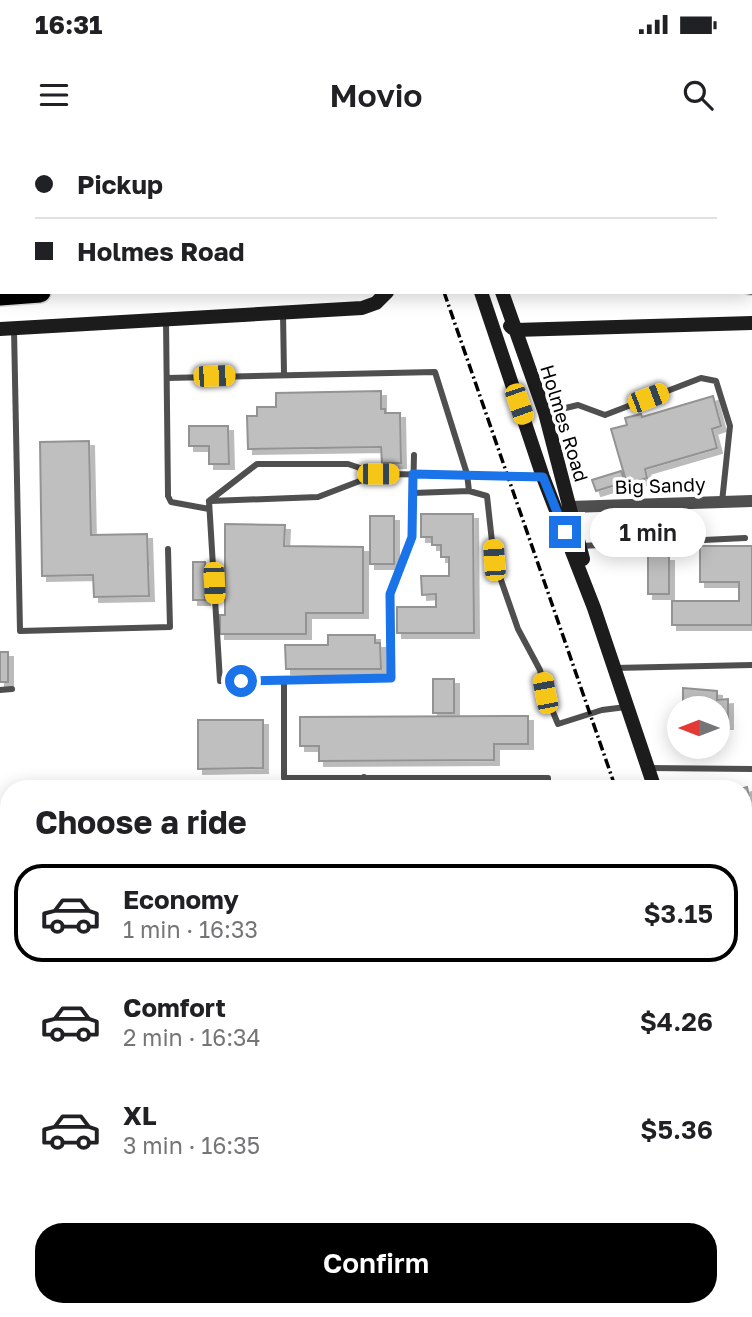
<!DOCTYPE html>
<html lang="en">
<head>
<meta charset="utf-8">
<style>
	body { margin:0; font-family:"Golos Text",sans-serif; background:#f6f6f6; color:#202124; height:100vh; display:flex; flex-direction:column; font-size:26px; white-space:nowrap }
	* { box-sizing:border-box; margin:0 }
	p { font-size:23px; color:#757577 }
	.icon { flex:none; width:38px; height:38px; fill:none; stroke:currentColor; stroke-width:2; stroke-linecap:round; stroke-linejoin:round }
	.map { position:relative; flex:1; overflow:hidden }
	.details { position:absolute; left:0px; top:640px; width:752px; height:537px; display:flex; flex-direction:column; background:#fff; border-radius:28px 28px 0 0; box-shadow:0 4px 18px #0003 }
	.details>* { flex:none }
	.hud { position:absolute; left:0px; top:0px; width:752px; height:154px; box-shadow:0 4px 18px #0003; display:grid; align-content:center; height:154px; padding:0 35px; background:#fff }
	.needle { width:46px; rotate:270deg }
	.fabs { position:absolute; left:667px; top:556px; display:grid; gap:14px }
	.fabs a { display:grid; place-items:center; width:63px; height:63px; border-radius:50%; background:#fff; box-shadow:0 4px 18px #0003; font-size:35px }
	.end { position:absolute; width:32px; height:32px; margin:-16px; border:9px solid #1a73e8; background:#fff; box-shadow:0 0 0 4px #fff }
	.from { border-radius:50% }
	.bubble { position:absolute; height:49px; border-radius:24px; background:#fff; box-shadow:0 4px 18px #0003; font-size:23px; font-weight:600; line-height:49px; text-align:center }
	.car { position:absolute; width:21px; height:42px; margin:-21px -10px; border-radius:9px; box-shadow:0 0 5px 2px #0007; background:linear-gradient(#f5c518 24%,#345 0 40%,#f5c518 0 76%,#345 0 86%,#f5c518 0) }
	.hud b { display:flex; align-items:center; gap:24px; height:66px; font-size:26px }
	.hud b+b { border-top:2px solid #e0e0e0 }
	.hud i { width:18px; height:18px; background:#202124 }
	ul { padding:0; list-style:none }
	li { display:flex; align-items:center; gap:21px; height:98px; margin:0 14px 10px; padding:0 21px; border:4px solid transparent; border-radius:28px }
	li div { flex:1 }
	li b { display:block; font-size:26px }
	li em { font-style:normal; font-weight:600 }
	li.current { border-color:#000 }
	li>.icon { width:63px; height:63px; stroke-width:1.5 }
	h2 { padding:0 35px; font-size:32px; line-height:84px }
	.primary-button { display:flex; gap:14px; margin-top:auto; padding:14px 35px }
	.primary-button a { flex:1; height:80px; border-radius:28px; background:#000; color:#fff; font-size:28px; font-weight:600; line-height:80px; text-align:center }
	.status { display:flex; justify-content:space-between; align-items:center; height:49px; padding:0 35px; background:#fff; direction:ltr }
	.status svg { height:19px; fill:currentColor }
	header { display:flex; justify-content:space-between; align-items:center; height:91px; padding:0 35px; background:#fff; font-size:32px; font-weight:600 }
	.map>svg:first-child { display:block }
</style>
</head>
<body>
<div class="status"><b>16:31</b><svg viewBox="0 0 49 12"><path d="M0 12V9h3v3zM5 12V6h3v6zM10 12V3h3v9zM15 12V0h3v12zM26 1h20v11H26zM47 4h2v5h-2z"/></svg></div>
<header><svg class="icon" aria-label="menu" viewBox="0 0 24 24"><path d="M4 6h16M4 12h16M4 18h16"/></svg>Movio<svg class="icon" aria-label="search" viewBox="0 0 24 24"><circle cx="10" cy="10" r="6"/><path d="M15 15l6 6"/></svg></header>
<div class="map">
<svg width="752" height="1177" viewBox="0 0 752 1177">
	<defs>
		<filter id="shadow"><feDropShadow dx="5" dy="5" stdDeviation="0" flood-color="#0004"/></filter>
	</defs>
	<rect width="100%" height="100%" fill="#fff"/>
	<path fill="#bfbfbf" stroke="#939393" stroke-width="2" filter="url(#shadow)" d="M381 251V269H385V273H400L401 323H382L381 307 248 309 247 276H257V267H276V253Z
		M713 256 721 286 712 289 717 308 645 329 647 338 627 344 611 289 627 285 625 278 641 274 642 277Z
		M189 286H228L229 324H209V306H189Z
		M89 301 91 395 147 394 149 456 94 457 93 435 42 436 40 302Z
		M621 331 625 342 596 351 592 340Z
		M421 374H473L474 493H397V467H436V454L422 455 421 436H449V417H441V405H432V397H421Z
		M370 376H394V424H370Z
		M225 384 285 385 284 406 363 407V473H306V494H220V475H225Z
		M700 406H752V485H672V461H739V442H700Z
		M648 416H669V454H648Z
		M193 422H205V460H193Z
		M328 495H375V503H380L381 529H286L285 505H328Z
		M0 512H8V542H0Z
		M433 539H454V573H433Z
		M683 548 717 551V560L728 559V584H718V569H683Z
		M528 576V604H494V620L319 621V606H300V577Z
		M198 580H263V628L198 629Z
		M747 647 752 670 744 673V649H740Z
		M9 1089V1137H0V1090Z"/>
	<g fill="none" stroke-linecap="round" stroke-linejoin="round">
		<defs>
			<path id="highway" d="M9 0 15 2
				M238 0 254 2
				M751 15H752
				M751 48H752
				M0 56H2
				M751 66H752
				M0 77H2
				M751 92H752
				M751 120H752
				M0 124H2
				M751 144H752
				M0 155 40 152"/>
		</defs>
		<use href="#highway" stroke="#dbdbdb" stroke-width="24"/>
		<path stroke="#4f4f4f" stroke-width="6" d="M283 173 284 234
			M166 180 168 356 171 362 209 369
			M14 189 20 491 170 487 168 409
			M167 238 435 232 467 334 469 351
			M545 273 578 265 605 275 701 238 716 241 730 286 722 362
			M413 353 469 351 487 356 494 420 518 489 540 530 545 553 558 584 602 570 626 567
			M209 361 220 541 391 538 390 454 412 397 414 315
			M209 361 257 324H348L378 334 542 336
			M211 361 318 357 378 334
			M580 406 745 398
			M614 528 752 525
			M284 540V638H548V649
			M0 550 12 549
			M649 628 752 629
			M364 637 365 649
			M744 709 752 708
			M744 723 752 758
			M0 760H9
			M0 868H9
			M744 881 752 877
			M0 1049 9 1052
			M359 1169V1177
			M509 1169 510 1177
			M48 1177 67 1172 114 1171"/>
		<path stroke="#4f4f4f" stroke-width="12" d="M570 367 752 361
			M114 1169 115 1177"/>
		<path stroke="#1c1c1c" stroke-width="14" d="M355 0 356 2
			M449 0V2
			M434 2 437 0
			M481 152 543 337 594 468 655 649
			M502 152 545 273 583 419
			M510 186 515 190 752 183
			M0 189 362 168 376 163 387 152
			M744 903 752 929"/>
		<use href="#highway" stroke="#000" stroke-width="21"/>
		<path stroke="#000" stroke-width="3.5" stroke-dasharray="10 3.5 2 3.5" stroke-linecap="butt" d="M395 0 396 2
			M444 152 616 649
			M744 929 752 938
			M744 1012 752 1036
			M370 1169V1177"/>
	</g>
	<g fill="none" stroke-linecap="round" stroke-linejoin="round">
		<path stroke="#1a73e8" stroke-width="9" d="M241 541 391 538 390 454 412 397 413 334 543 337 565 392"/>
	</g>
	<g text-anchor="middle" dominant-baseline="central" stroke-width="7" stroke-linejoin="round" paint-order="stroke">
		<g font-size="19" fill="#000" stroke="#fff">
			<text transform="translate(565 283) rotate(73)">Holmes Road</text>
			<text transform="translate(660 345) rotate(-2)">Big Sandy</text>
		</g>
	</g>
</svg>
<div class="fabs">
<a><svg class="needle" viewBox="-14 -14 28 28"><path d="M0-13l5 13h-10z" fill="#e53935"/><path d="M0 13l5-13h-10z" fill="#757577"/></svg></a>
</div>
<i class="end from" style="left:241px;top:541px"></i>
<i class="end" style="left:565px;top:392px"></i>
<div class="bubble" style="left:590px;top:368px;width:116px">1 min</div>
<i class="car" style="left:214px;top:236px;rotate:88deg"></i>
<i class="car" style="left:648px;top:258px;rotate:69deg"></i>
<i class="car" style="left:519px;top:264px;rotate:161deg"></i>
<i class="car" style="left:378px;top:334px;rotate:90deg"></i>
<i class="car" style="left:494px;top:420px;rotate:356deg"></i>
<i class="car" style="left:214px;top:443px;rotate:177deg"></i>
<i class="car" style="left:545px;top:553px;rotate:349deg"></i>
<div class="hud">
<b><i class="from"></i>Pickup</b>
<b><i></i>Holmes Road</b>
</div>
<section class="details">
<h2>Choose a ride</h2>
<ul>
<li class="current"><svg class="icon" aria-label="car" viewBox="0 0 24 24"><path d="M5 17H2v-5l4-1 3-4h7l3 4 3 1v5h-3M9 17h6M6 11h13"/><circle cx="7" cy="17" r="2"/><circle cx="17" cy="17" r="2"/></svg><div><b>Economy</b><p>1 min · 16:33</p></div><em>$3.15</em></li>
<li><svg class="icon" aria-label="car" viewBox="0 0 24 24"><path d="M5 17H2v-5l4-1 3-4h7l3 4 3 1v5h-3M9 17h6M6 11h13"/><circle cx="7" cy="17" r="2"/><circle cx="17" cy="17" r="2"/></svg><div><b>Comfort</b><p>2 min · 16:34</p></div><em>$4.26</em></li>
<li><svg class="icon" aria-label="car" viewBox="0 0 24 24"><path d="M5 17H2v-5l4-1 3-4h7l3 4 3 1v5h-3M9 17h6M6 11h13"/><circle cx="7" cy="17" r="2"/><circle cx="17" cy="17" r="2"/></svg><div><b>XL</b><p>3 min · 16:35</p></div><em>$5.36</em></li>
</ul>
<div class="primary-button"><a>Confirm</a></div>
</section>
</div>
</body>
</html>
